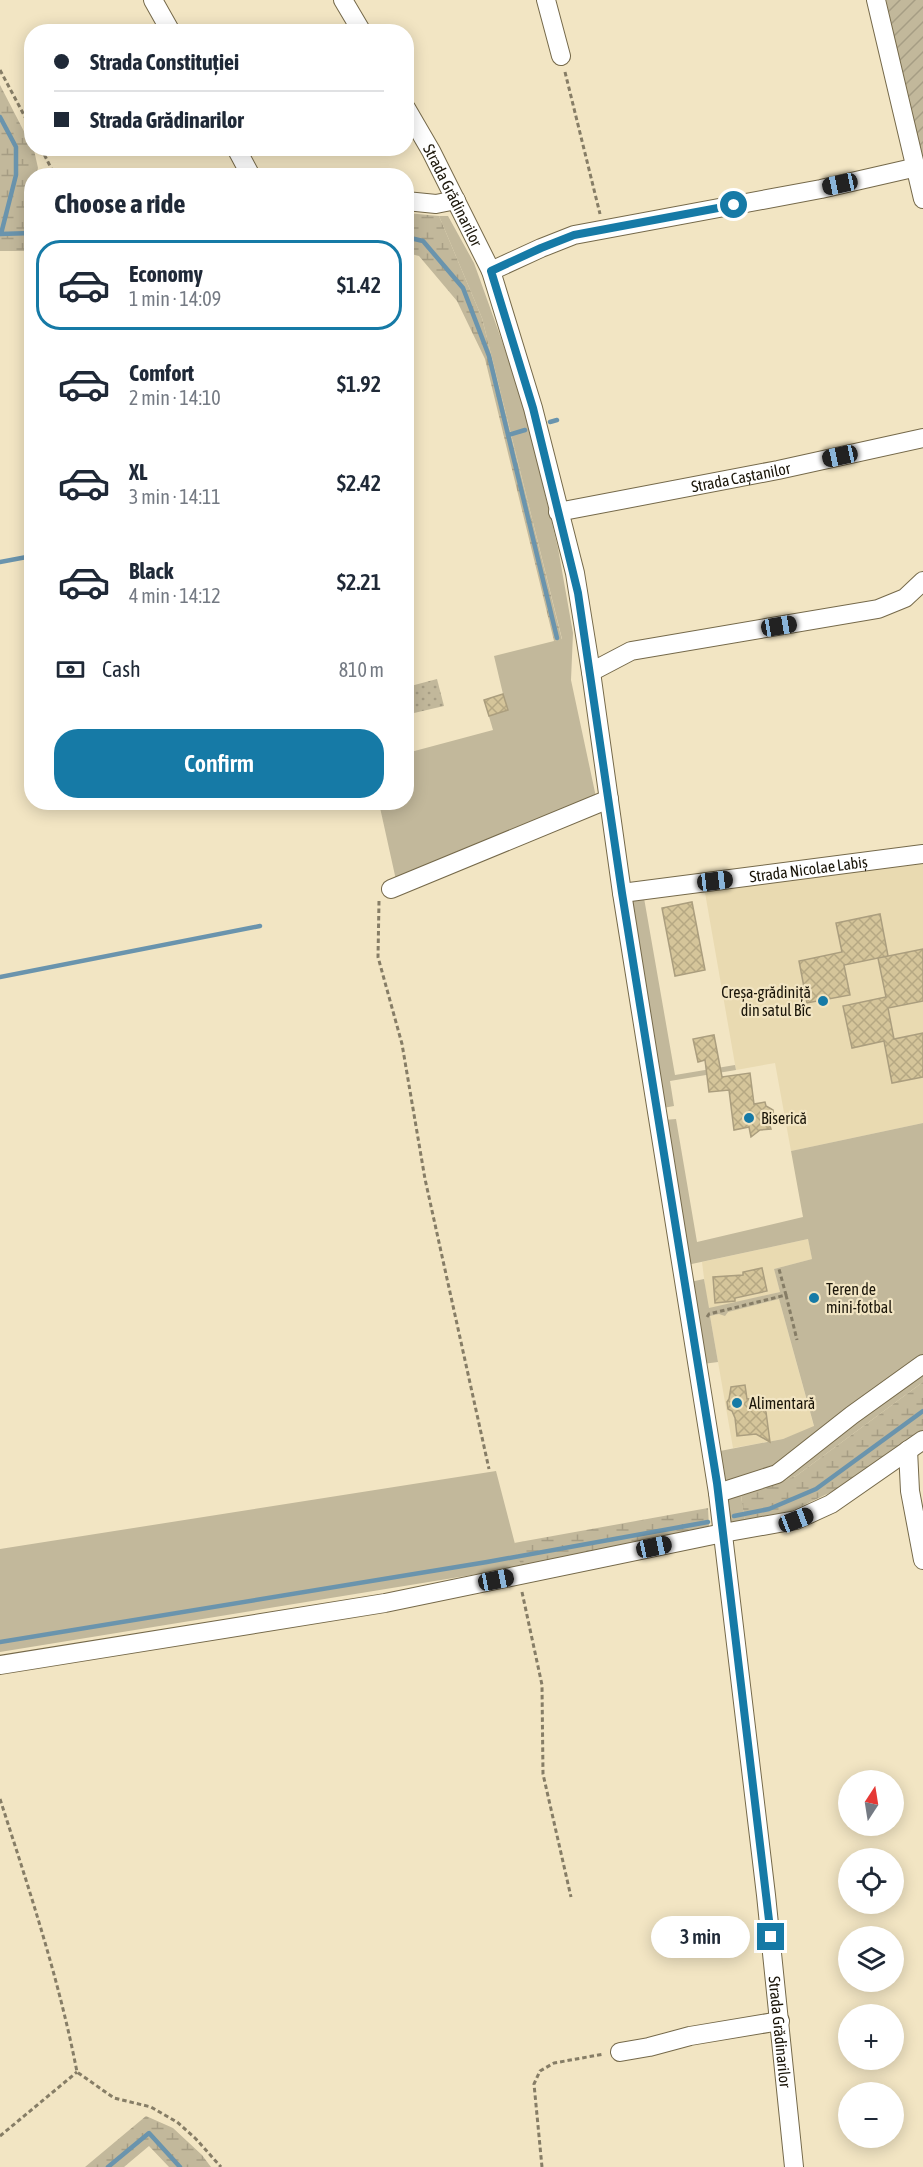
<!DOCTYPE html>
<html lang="en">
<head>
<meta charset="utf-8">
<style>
	body { margin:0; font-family:"Asap Condensed",sans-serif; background:#f6f6f7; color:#1f2937; height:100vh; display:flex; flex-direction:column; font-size:22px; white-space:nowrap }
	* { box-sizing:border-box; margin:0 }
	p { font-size:20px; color:#747a83 }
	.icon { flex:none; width:33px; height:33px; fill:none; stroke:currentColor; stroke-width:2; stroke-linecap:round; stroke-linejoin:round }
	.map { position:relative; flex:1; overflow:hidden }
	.panel { position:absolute; left:24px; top:168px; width:390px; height:642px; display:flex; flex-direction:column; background:#fff; border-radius:24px; box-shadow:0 3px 15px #0003 }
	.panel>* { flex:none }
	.top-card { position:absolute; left:24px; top:24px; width:390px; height:132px; border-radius:24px; box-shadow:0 3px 15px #0003; display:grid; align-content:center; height:132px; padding:0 30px; background:#fff }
	.needle { width:39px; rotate:12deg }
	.tools { position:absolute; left:838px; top:1770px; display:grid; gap:12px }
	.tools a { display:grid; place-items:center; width:66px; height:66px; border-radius:50%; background:#fff; box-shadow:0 3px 15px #0003; font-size:30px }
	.end { position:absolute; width:27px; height:27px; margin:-14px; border:8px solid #167aa6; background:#fff; box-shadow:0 0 0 3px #fff }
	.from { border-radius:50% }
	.bubble { position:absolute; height:42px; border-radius:21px; background:#fff; box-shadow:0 3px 15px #0003; font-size:20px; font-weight:600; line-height:42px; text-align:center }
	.car { position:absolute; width:18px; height:36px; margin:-18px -9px; border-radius:8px; box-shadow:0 0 4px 2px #0007; background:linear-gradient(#222 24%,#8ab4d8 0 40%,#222 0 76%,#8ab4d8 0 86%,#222 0) }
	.top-card b { display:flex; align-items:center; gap:21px; height:57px; font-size:22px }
	.top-card b+b { border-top:2px solid #e0e1e3 }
	.top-card i { width:15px; height:15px; background:#1f2937 }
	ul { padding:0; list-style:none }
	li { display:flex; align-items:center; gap:18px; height:90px; margin:0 12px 9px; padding:0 18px; border:3px solid transparent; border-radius:24px }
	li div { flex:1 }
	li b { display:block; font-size:22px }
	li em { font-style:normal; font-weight:600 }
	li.current { border-color:#167aa6 }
	li>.icon { width:54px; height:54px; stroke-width:1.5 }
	h2 { padding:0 30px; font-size:27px; line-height:72px }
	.pay { display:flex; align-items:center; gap:15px; height:66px; padding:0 30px; font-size:22px }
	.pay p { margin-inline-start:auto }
	.action { display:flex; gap:12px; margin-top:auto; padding:12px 30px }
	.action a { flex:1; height:69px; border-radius:24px; background:#167aa6; color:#fff; font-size:24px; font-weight:600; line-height:69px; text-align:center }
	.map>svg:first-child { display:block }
</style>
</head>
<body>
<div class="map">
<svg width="923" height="2167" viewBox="0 0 923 2167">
	<defs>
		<pattern id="wetland-marsh" width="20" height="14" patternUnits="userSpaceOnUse" patternTransform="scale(1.5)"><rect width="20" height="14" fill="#c2b89b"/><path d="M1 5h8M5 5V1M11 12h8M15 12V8" fill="none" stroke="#a69d84"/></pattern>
		<pattern id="park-dots" width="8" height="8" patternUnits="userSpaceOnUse" patternTransform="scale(1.5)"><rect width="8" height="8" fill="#c2b89b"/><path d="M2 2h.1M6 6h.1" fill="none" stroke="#a69d84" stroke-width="1.8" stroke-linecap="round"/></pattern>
		<pattern id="garden-furrows" width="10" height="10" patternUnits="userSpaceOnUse" patternTransform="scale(1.5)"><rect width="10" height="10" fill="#c2b89b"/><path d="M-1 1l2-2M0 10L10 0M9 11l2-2" fill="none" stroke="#a69d84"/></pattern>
		<pattern id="building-cross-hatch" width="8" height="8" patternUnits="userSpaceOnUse" patternTransform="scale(1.5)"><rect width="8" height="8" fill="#d5c59a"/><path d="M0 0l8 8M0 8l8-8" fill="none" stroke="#b6a883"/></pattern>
	</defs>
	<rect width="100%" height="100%" fill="#f2e5c3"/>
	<path fill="#e9dab1" d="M923 858V1123L791 1151 775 1063 736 1070 704 887Z
		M808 1239 812 1259 774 1269 780 1292 708 1309 702 1262Z
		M779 1299 814 1427 783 1439 733 1448 710 1316Z"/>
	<path fill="#c2b89b" d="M439 216H448L474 263 520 391 558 548 573 633 571 680 596 797 396 880 379 803 406 802 407 753 493 730 484 700 503 694 494 656 562 639 482 318Z
		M644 898 675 1075 735 1065 736 1070 670 1081 674 1106 663 1108 630 899Z
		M676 1119 697 1242 803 1217 791 1151 923 1123V1382L796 1476 741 1495 745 1523 731 1525 720 1451 783 1439 814 1426 779 1299 728 1312 725 1316 719 1314 710 1316 718 1362 703 1364 690 1282 704 1279 709 1308 780 1292 774 1269 812 1259 808 1239 687 1265 664 1120Z
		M496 1471 521 1567 0 1652V1549Z"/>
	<path fill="url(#wetland-marsh)" d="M0 85 31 145 32 148 34 150 38 168 36 175 32 176 31 192 24 217H31V251H0Z
		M407 213 439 216 482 318 562 640 554 641 485 359 457 301 419 256 407 253Z
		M923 1382V1430L844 1486 785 1514 745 1523 741 1495 796 1476Z
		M708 1508 709 1526 698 1532 521 1567 514 1543Z
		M146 2116 173 2128 202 2155 211 2167H169L149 2146 124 2167H85Z"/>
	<path fill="url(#park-dots)" d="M437 679 444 706 414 713 407 687Z"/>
	<path fill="url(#garden-furrows)" d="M886 0H923V164Z"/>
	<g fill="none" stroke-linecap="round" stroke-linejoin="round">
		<path stroke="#6a94ad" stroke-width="4.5" d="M0 117 16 147V175L1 234
			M0 234 32 233
			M406 237 423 241 463 288 489 356 557 638
			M550 422 557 420
			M508 435 525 430
			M0 562 32 556
			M0 977 260 926
			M734 1516 769 1509 816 1489 923 1411
			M0 1642 487 1562 708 1522
			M108 2167 149 2133 180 2167"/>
	</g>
	<path fill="url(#building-cross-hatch)" stroke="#ab9e7e" stroke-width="1.5" d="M503 694 508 710 489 716 484 700Z
		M692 902 705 970 675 976 662 908Z
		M880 914 888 956 844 965 850 995 807 1003 799 961 842 952 836 923Z
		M923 949V1001L888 1008 894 1039 923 1033V1077L892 1083 884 1041 852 1048 843 1006 886 997 878 958Z
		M714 1035 722 1077 750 1073 754 1104 765 1102 766 1106 773 1110 774 1119 769 1123 771 1129 760 1130 751 1137 749 1127 734 1130 729 1090 709 1092 705 1060 698 1062 693 1039Z
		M762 1268 767 1291 735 1298V1301L715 1303 713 1277 743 1275V1272Z
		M745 1385 747 1399 764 1397 770 1442 756 1434 737 1436 735 1418 732 1411 728 1409 727 1402 729 1399 731 1387Z"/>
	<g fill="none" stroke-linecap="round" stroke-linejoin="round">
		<defs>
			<g id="minor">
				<path d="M153 0 171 32"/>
				<path d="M343 0 362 32"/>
				<path d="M546 0 561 56"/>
				<path d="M876 0 923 199"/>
				<path id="s1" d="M406 108 431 151 491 271 533 408 575 573 591 672 622 893 718 1493 766 1895 794 2167"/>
				<path d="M236 148 251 176"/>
				<path d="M406 201 436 204 456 200"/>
				<path d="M491 271 541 248 574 235 821 189 917 167"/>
				<path id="s2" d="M558 512 778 470 923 438"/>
				<path d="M591 672 631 651 878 609 905 598 923 581"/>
				<path d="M391 889 609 799"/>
				<path id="s3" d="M622 893 923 854"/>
				<path d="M908 1450 910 1491 923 1560"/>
				<path d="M718 1493 777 1474 852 1415 923 1364"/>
				<path d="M0 1665 385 1603 723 1533 796 1520 831 1504 923 1440"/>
				<path d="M620 2052 649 2047 690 2036 780 2021"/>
			</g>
		</defs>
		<use href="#minor" stroke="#75694a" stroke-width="20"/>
		<path stroke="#867d66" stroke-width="3" stroke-dasharray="4.5 3" stroke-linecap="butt" d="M0 70 32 130
			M565 72 600 214
			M41 148 55 176
			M379 901 378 957 402 1044 425 1179 489 1469
			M786 1295 797 1340
			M707 1317 709 1314 786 1295 779 1269
			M522 1592 542 1685 543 1774 571 1897
			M0 1799C29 1889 59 1979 77 2072L114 2098 151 2107 177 2122 196 2139 221 2167
			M0 2136 77 2072
			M542 2167 534 2084 540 2071 554 2063 604 2054"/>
		<use href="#minor" stroke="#fff" stroke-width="18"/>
	</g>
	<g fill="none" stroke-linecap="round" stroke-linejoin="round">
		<path stroke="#167aa6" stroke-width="8" d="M734 205 574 235 541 248 491 271 533 408 578 593 622 893 717 1483 771 1937"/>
	</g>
	<g fill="#167aa6" stroke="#f2e5c3" stroke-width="2">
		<circle cx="823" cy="1001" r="6"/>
		<circle cx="749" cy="1118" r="6"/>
		<circle cx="814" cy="1298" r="6"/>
		<circle cx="737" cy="1403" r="6"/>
	</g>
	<g text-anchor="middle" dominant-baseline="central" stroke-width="4.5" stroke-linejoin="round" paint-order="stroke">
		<g font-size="16" fill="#1a1509" stroke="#f2e5c3">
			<text stroke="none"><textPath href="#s1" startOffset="99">Strada Grădinarilor</textPath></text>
			<text stroke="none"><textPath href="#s2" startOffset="186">Strada Caștanilor</textPath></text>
			<text stroke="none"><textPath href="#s3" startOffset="188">Strada Nicolae Labiș</textPath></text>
			<text stroke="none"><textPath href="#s1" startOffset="1971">Strada Grădinarilor</textPath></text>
		</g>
		<g font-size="16" fill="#1a1509" stroke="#f2e5c3" text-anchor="start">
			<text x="811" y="992" text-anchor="end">Creșa-grădiniță<tspan x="811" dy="18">din satul Bîc</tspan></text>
			<text x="761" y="1118">Biserică</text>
			<text x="826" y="1289">Teren de<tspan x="826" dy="18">mini-fotbal</tspan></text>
			<text x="749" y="1403">Alimentară</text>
		</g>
	</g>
</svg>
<div class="tools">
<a><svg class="needle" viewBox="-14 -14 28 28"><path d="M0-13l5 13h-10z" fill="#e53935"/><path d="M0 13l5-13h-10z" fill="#747a83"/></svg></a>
<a><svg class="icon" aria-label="locate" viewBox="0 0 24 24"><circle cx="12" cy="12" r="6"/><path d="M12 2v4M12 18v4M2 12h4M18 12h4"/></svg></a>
<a><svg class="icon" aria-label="layers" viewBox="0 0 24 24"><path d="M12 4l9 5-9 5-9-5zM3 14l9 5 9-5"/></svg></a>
<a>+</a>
<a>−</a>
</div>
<i class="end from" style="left:734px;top:205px"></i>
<i class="end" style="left:771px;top:1937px"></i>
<div class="bubble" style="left:651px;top:1916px;width:99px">3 min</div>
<i class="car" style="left:840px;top:184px;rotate:258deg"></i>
<i class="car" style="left:840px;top:456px;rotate:258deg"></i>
<i class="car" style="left:779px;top:626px;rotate:81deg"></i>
<i class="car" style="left:715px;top:881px;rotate:83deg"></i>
<i class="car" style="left:796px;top:1520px;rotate:69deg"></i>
<i class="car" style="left:654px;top:1547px;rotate:78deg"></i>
<i class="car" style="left:496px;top:1580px;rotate:79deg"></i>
<div class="top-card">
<b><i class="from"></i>Strada Constituției</b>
<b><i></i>Strada Grădinarilor</b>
</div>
<section class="panel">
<h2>Choose a ride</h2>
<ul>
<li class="current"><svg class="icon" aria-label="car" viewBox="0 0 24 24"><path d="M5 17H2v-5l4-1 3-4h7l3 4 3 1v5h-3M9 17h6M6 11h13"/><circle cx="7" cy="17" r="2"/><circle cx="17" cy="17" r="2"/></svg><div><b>Economy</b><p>1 min · 14:09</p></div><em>$1.42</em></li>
<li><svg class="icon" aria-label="car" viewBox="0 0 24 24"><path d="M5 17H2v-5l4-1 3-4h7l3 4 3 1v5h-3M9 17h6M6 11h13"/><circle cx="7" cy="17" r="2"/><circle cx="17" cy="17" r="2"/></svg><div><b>Comfort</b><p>2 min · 14:10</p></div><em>$1.92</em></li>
<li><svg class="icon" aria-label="car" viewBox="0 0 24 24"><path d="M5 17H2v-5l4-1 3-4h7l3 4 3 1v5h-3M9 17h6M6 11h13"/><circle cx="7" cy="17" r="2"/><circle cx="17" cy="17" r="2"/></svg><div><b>XL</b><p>3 min · 14:11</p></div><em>$2.42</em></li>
<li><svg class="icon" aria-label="car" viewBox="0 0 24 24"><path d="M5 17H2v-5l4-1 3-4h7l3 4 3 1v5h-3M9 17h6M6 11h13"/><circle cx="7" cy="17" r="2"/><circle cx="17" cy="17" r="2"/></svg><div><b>Black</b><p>4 min · 14:12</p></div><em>$2.21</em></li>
</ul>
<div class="pay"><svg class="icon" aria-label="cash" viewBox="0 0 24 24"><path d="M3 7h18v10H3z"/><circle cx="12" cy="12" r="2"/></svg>Cash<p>810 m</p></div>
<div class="action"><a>Confirm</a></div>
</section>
</div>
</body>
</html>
